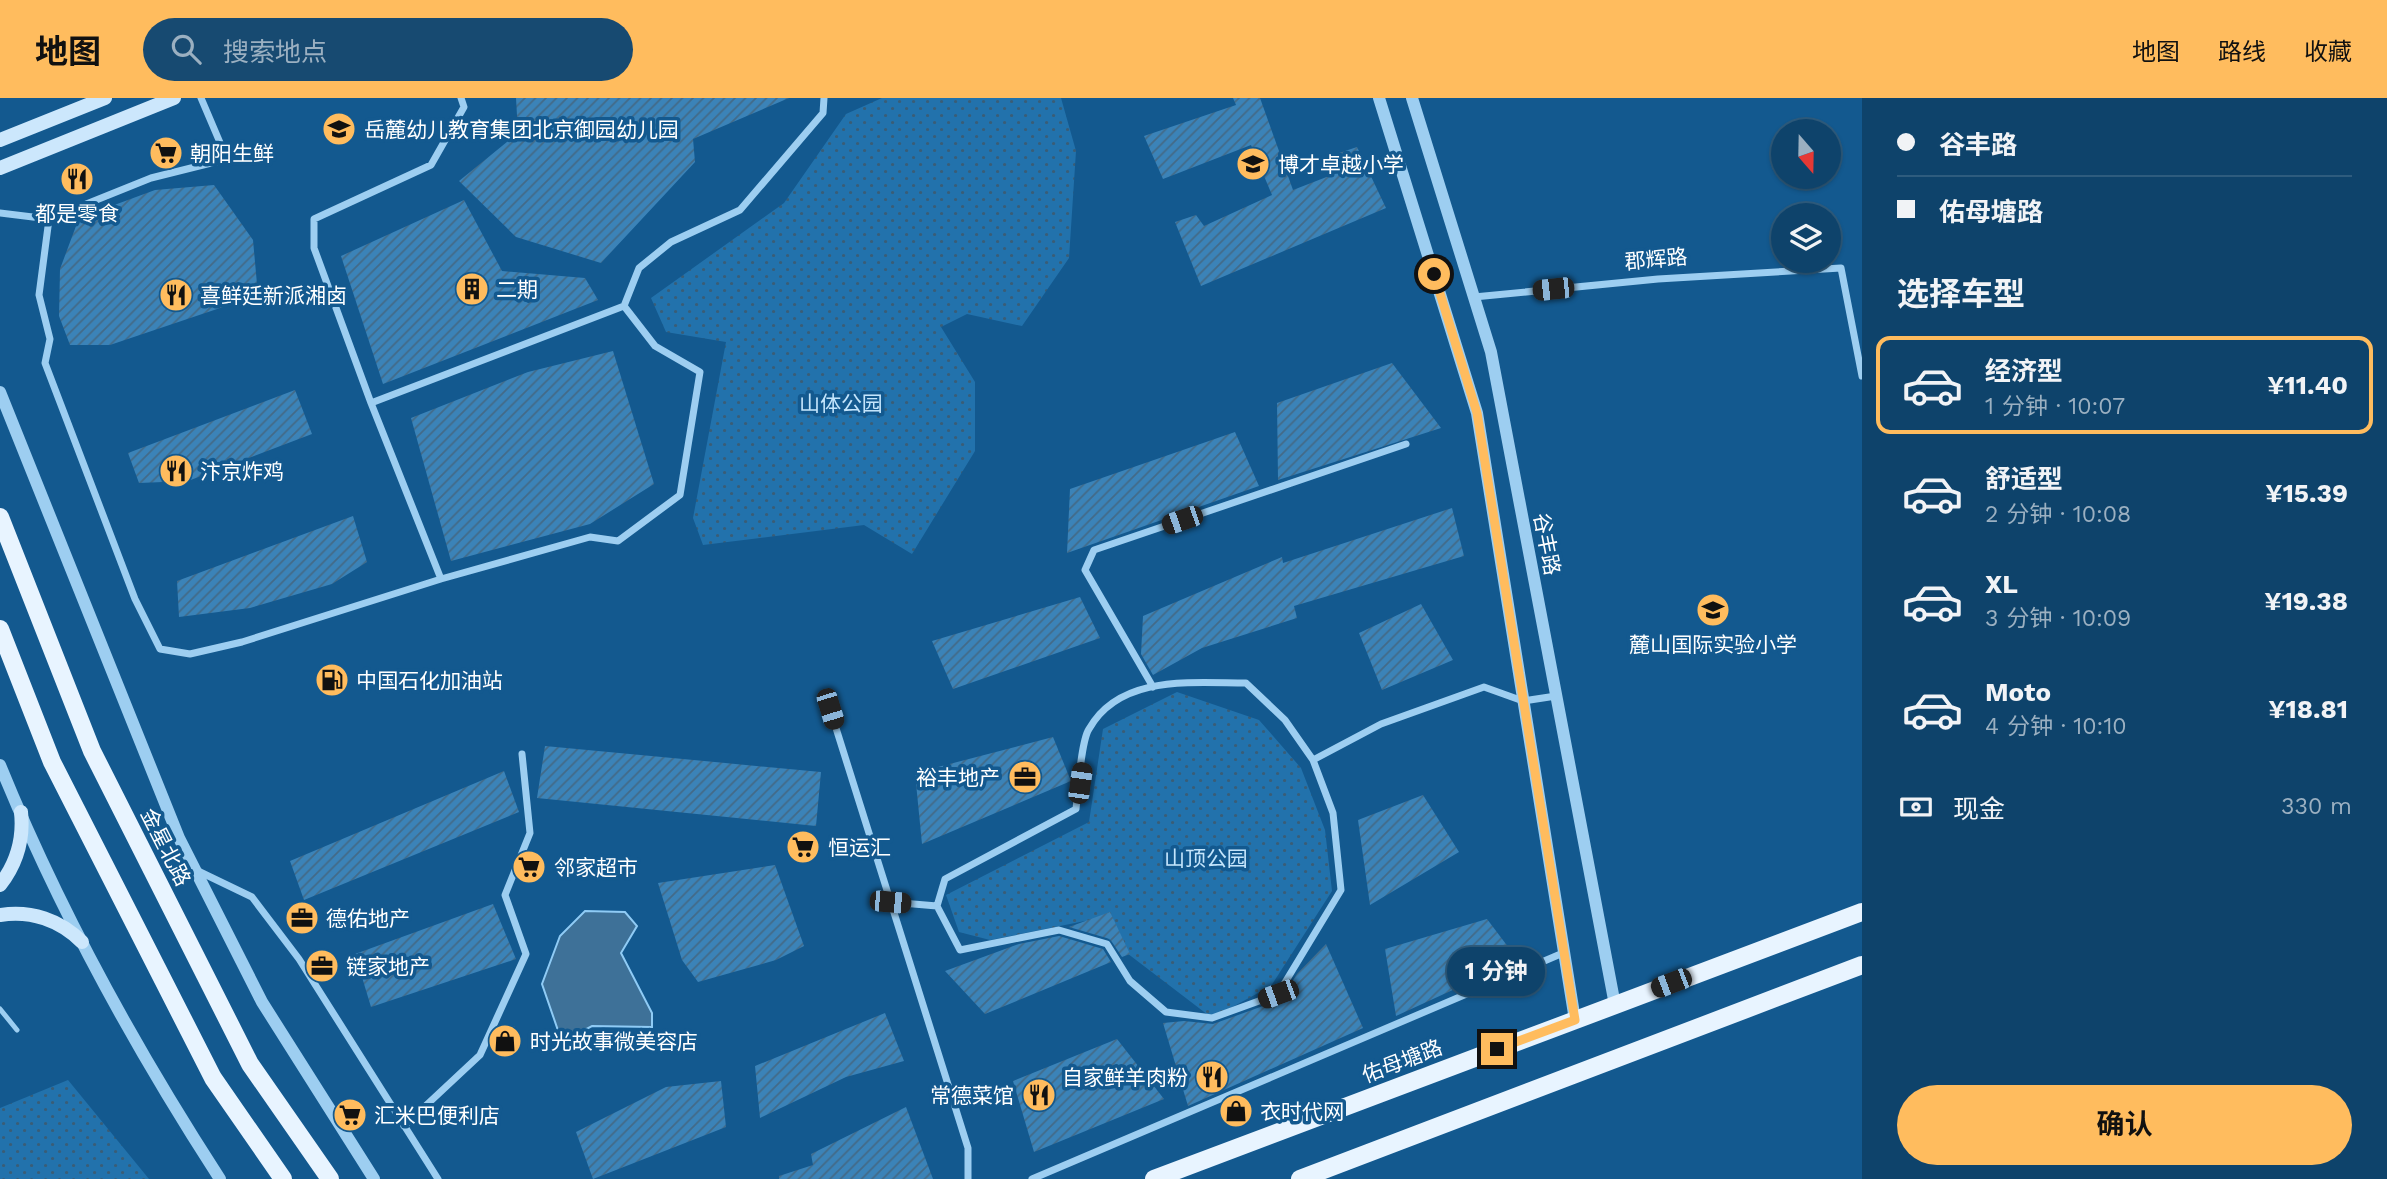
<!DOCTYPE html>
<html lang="zh">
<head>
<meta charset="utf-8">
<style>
	body { margin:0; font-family:"Work Sans","Noto Sans SC",sans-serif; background:#174a71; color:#f1f3f6; height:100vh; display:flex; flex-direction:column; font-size:26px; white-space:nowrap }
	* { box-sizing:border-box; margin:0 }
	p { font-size:23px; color:#9bb0c1 }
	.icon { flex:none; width:38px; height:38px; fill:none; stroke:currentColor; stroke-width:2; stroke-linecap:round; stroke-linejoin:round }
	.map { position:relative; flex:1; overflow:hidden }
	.sheet { display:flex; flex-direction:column; background:#0e436b; width:525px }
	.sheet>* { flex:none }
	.guide { display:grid; align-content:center; height:154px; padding:0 35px; background:#0e436b }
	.needle { width:46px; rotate:160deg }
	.tools { position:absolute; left:1771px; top:21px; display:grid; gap:14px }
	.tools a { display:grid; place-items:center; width:70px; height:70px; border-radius:50%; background:#0e436b; box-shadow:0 2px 5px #0004,0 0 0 2px #2e5c7e; font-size:35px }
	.end { position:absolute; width:32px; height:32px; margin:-16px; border:9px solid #ffbc5e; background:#111; box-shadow:0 0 0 4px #111 }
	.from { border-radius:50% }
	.bubble { position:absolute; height:49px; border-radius:24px; background:#0e436b; box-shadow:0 2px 5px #0004,0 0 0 2px #2e5c7e; font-size:23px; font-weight:700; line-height:49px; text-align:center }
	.car { position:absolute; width:21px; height:42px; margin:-21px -10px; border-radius:9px; box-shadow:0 0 5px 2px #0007; background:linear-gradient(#222 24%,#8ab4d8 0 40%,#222 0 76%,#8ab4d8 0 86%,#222 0) }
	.guide b { display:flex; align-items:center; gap:24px; height:66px; font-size:26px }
	.guide b+b { border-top:2px solid #2e5c7e }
	.guide i { width:18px; height:18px; background:#f1f3f6 }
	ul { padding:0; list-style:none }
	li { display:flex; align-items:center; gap:21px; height:98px; margin:0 14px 10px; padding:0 21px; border:4px solid transparent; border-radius:14px }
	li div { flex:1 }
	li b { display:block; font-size:26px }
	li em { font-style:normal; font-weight:700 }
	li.active { border-color:#ffbc5e }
	li>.icon { width:63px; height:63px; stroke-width:1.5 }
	h2 { padding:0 35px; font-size:32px; line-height:84px }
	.pay { display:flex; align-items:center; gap:18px; height:77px; padding:0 35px; font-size:26px }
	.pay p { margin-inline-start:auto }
	.primary-button { display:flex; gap:14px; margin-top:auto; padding:14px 35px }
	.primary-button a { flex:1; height:80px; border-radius:42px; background:#ffbc5e; color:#111; font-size:28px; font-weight:700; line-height:80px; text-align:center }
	header { display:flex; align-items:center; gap:42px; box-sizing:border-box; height:98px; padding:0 35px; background:#ffbc5e; color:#111 }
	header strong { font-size:33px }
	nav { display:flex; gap:38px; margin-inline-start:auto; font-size:24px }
	.search { width:490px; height:63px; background:#174a71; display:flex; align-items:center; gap:18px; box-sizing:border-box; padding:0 24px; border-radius:38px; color:#9bb0c1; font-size:26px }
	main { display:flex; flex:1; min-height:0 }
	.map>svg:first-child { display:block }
</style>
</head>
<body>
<header>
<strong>地图</strong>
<div class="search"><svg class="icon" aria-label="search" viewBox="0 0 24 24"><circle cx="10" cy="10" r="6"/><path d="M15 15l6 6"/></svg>搜索地点</div>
<nav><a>地图</a><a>路线</a><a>收藏</a></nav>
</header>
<main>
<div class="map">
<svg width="1862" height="1081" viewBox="0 0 1862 1081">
	<defs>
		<pattern id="green-dots" width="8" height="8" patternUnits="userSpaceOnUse" patternTransform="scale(1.75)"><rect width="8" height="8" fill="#2272ac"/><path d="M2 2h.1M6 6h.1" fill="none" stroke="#395d77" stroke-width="1.8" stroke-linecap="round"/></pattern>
		<pattern id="building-hatch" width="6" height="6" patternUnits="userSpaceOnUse" patternTransform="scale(1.75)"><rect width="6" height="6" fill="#3b83b8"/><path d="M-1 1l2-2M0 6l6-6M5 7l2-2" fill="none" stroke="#436a87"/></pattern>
	</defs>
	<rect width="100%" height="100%" fill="#13598f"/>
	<path fill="url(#green-dots)" d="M882 0H1061L1076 53 1069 160 1022 228 967 216 941 229 975 284V353L912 456 864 427 703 447 693 420 726 244 666 234 651 200 784 105 846 16Z
		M1177 594 1259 622 1301 670 1325 732 1332 793 1271 888 1212 920 1085 823 990 842 959 834 946 797 1089 724 1103 631Z
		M68 982 149 1081H0V1010Z"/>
	<path fill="#3e7198" stroke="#8fcbf5" stroke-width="2" d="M585 813 625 814 637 828 621 855 652 915V929L592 928 562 944 542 886 560 838Z"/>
	<path fill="url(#building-hatch)" d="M516 0H789L693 41 695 64 601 165 516 139 459 83 518 35Z
		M1233 0H1260L1293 92 1342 73 1339 55 1357 49 1386 110 1201 188 1175 124 1196 117 1204 128 1272 97 1251 47 1163 81 1144 38 1236 7Z
		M214 87 253 142 257 186 226 208 110 247H70L59 218 60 171 79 120 155 92Z
		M464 102 502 173 585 180 598 202 383 286 341 158Z
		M613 253 654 386 590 426 451 463 411 320 528 274Z
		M1392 265 1441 330 1278 382 1277 305Z
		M295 292 312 336 188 383 139 385 128 355Z
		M1235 334 1259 388 1067 455 1070 391Z
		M1452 410 1464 458 1294 508 1297 520 1202 550 1153 577 1141 556 1143 518 1282 459 1283 465Z
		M353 418 367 464 332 486 250 510 179 519 177 483Z
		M1080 499 1100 540 953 591 932 543Z
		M1421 506 1453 562 1382 592 1359 535Z
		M1053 639 1071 683 922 746 915 675Z
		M545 648 821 674 816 728 537 700Z
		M504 673 519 714 304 802 290 763Z
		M1423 697 1459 754 1370 807 1358 722Z
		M775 767 804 848 776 862 698 884 682 862 658 785Z
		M493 806 516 861 371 909 355 856Z
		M1110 814 1130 856 1122 859 1110 841 1069 829Z
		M1487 821 1518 862 1396 918 1385 851Z
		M1059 838 1103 851 1111 864 985 916 945 873 1019 846Z
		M1326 846 1363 930 1188 1008 1163 925 1184 923 1213 926 1280 902 1297 876Z
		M885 915 904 963 846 979 760 1020 755 968Z
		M1117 941 1164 1001 1034 1054 1013 983Z
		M721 983 726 1029 593 1081 576 1034 666 989Z
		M906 1009 933 1081H779V1078L813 1067 811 1056Z"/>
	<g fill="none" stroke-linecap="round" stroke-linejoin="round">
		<path stroke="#9dcef1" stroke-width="5" d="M0 911 17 932"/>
		<path stroke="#9dcef1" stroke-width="7" d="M201 0 227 61 151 80 49 121 39 197 50 241 45 265 135 501 160 551 190 556 242 544 441 481
			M461 0 464 9 431 67 314 121V150L371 305 441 481 590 439 618 443 680 397 700 274 655 248 624 208 639 170 671 144 740 112 823 15 824 0
			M0 115 49 121
			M1474 199 1658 181 1841 170 1862 278
			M371 305 624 208
			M1153 589 1085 472 1094 452 1406 346
			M830 611 968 1050V1081
			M1313 662 1285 622 1246 585C1193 585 1120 576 1089 631 1081 643 1078 693 1076 711L945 781 937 808 960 852 1059 832 1107 846 1130 883 1166 914 1212 920 1278 896 1341 792 1333 715 1313 662 1381 626 1484 589 1523 603 1556 598
			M198 773 252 799 299 861 438 1081
			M890 804 937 808
			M404 1028 480 957 526 856 505 797 530 735 522 656
			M1032 1081 1563 855"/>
		<path stroke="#9dcef1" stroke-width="12" d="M1379 0 1477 315 1575 922
			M1412 0 1491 254 1615 907
			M0 294 179 740 262 904 374 1081
			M0 667C59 812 135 950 220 1081"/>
		<path stroke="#cce7fc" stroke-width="14" d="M0 42 105 0
			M0 70 174 0
			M0 787C17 765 24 742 21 714
			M0 817C31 812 60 822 82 844"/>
		<path stroke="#e8f4ff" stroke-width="18" d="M0 419 92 653 250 966 330 1081
			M0 531 52 664 213 980 283 1081
			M1154 1081 1862 814
			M1300 1081 1862 867"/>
	</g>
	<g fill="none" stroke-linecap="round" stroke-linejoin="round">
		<path stroke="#ffbc5e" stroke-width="9" d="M1434 176 1477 315 1575 922 1497 951"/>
	</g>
	<defs>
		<symbol id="school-disc" viewBox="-11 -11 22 22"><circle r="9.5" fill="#ffbc5e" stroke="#13598f"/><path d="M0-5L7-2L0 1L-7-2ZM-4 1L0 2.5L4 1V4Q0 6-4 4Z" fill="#111"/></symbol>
		<symbol id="supermarket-disc" viewBox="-11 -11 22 22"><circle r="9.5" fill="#ffbc5e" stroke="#13598f"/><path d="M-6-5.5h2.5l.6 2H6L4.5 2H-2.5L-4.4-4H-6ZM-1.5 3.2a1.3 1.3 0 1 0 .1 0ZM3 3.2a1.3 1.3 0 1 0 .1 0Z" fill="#111"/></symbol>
		<symbol id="restaurant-disc" viewBox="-11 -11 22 22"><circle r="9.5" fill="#ffbc5e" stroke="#13598f"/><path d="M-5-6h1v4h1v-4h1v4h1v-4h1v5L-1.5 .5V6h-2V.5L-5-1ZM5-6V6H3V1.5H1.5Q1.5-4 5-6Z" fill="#111"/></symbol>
		<symbol id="building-disc" viewBox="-11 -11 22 22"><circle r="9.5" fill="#ffbc5e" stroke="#13598f"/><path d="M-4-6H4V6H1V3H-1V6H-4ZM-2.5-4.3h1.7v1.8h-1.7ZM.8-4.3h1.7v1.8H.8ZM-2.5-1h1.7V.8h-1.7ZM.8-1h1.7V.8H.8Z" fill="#111"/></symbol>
		<symbol id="fuel-disc" viewBox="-11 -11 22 22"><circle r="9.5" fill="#ffbc5e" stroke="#13598f"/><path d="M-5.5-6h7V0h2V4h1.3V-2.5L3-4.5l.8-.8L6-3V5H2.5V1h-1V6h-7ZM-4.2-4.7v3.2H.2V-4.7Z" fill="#111"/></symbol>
		<symbol id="office-disc" viewBox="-11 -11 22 22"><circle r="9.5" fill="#ffbc5e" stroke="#13598f"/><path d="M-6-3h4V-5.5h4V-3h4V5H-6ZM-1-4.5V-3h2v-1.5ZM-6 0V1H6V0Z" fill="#111"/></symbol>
		<symbol id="shop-disc" viewBox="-11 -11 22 22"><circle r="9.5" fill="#ffbc5e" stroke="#13598f"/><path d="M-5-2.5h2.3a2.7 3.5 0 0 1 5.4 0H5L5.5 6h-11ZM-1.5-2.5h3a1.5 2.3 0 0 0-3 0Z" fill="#111"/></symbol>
	</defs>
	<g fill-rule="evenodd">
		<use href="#school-disc" x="320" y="12" width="38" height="38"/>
		<use href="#supermarket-disc" x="147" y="36" width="38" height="38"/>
		<use href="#school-disc" x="1234" y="47" width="38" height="38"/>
		<use href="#restaurant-disc" x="58" y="62" width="38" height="38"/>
		<use href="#building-disc" x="453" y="172" width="38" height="38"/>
		<use href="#restaurant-disc" x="157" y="178" width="38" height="38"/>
		<use href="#restaurant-disc" x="157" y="354" width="38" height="38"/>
		<use href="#school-disc" x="1694" y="493" width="38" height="38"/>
		<use href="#fuel-disc" x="313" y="563" width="38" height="38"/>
		<use href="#office-disc" x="1006" y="660" width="38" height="38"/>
		<use href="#supermarket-disc" x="784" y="730" width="38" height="38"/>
		<use href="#supermarket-disc" x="510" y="750" width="38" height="38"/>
		<use href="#office-disc" x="283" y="801" width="38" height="38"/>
		<use href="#office-disc" x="303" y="849" width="38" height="38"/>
		<use href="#shop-disc" x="486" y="924" width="38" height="38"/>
		<use href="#restaurant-disc" x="1193" y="960" width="38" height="38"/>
		<use href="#restaurant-disc" x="1020" y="978" width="38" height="38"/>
		<use href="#shop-disc" x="1217" y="994" width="38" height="38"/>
		<use href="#supermarket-disc" x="331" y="998" width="38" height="38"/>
	</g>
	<g text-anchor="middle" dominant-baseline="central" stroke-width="7" stroke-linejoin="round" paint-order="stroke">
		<g font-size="21" fill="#fff" stroke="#13598f" text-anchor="start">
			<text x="364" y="31">岳麓幼儿教育集团北京御园幼儿园</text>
			<text x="190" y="55">朝阳生鲜</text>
			<text x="1278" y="66">博才卓越小学</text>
			<text x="77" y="115" text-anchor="middle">都是零食</text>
			<text x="496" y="191">二期</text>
			<text x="200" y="197">喜鲜廷新派湘卤</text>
			<text x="200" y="373">汴京炸鸡</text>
			<text x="1713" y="546" text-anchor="middle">麓山国际实验小学</text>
			<text x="356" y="582">中国石化加油站</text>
			<text x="1000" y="679" text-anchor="end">裕丰地产</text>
			<text x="828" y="749">恒运汇</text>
			<text x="554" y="769">邻家超市</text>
			<text x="326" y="820">德佑地产</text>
			<text x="346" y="868">链家地产</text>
			<text x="530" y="943">时光故事微美容店</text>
			<text x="1188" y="979" text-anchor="end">自家鲜羊肉粉</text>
			<text x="1014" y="997" text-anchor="end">常德菜馆</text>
			<text x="1260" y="1013">衣时代网</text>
			<text x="374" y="1017">汇米巴便利店</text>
		</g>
		<g font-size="21" fill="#fff" stroke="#13598f">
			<text transform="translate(1656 161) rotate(-5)">郡辉路</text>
			<text transform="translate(1547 446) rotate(79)">谷丰路</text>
			<text transform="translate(166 749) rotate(63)">金星北路</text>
			<text transform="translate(1402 963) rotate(-21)">佑母塘路</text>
		</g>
		<g font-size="21" fill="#c4e5fc" stroke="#13598f">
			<text x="841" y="305">山体公园</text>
			<text x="1206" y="760">山顶公园</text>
		</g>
	</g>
</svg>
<div class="tools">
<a><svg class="needle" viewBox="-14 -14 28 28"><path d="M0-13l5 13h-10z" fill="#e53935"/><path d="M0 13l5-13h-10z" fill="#9bb0c1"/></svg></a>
<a><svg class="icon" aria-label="layers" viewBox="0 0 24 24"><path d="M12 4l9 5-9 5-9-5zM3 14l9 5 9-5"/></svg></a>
</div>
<i class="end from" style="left:1434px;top:176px"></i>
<i class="end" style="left:1497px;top:951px"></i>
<div class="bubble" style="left:1447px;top:849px;width:98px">1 分钟</div>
<i class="car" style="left:1553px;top:191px;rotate:264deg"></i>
<i class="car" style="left:1182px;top:422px;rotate:251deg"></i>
<i class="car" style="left:830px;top:611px;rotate:163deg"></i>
<i class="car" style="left:1080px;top:685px;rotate:8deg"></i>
<i class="car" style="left:890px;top:804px;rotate:95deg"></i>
<i class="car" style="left:1671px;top:885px;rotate:249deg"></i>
<i class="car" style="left:1278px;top:896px;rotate:250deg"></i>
</div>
<section class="sheet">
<div class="guide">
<b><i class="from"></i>谷丰路</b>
<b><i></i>佑母塘路</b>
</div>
<h2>选择车型</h2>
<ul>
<li class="active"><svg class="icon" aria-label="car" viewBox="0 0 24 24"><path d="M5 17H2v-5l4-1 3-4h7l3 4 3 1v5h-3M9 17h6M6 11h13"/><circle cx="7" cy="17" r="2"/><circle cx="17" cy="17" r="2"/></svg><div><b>经济型</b><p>1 分钟 · 10:07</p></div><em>¥11.40</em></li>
<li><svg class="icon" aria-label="car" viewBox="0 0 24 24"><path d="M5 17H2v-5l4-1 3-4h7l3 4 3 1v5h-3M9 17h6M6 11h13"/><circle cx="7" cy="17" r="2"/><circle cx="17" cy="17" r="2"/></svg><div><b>舒适型</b><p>2 分钟 · 10:08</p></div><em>¥15.39</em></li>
<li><svg class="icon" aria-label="car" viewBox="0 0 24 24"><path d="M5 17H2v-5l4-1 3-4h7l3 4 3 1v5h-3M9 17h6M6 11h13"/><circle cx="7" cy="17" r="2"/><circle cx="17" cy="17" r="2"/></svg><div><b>XL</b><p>3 分钟 · 10:09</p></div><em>¥19.38</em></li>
<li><svg class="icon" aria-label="car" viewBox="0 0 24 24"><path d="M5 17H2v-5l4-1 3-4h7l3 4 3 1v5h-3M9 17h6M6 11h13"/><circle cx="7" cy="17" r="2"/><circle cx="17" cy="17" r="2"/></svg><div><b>Moto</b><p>4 分钟 · 10:10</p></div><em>¥18.81</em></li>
</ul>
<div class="pay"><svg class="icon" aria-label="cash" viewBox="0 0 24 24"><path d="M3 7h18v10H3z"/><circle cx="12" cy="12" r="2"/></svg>现金<p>330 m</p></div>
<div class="primary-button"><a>确认</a></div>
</section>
</main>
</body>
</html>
